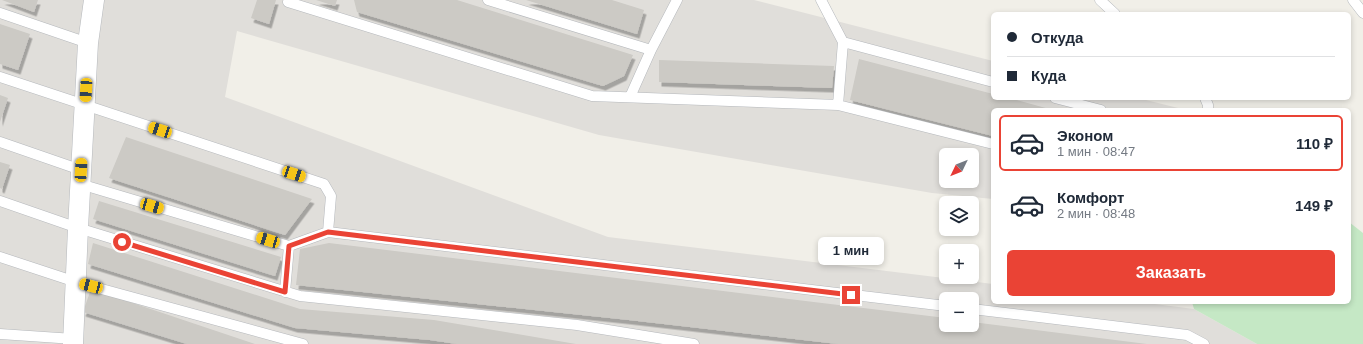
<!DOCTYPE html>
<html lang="ru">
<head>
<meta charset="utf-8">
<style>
	body { margin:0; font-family:Helvetica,sans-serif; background:#f2f2f3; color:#1f2937; height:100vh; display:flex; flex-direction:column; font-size:15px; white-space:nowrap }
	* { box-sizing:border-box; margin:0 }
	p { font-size:13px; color:#747a83 }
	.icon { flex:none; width:22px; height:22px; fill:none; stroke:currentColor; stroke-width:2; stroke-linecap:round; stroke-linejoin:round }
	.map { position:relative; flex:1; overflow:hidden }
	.details { position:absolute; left:991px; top:108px; width:360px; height:196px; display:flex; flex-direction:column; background:#fff; border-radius:6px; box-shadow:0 2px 6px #0003 }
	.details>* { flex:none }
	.banner { position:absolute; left:991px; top:12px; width:360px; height:88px; border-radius:6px; box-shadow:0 2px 6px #0003; display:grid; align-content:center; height:88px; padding:0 16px; background:#fff }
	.needle { width:26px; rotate:227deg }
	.tools { position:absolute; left:939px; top:148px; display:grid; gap:8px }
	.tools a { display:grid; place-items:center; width:40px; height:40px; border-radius:6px; background:#fff; box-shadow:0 2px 6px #0003; font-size:20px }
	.end { position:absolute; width:18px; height:18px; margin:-9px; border:5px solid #ea4335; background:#fff; box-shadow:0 0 0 2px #fff }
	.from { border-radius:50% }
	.bubble { position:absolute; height:28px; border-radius:6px; background:#fff; box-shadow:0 2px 6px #0003; font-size:13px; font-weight:600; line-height:28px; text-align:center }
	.car { position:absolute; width:12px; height:24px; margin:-12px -6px; border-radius:5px; box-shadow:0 0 3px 1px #0007; background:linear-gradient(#f5c518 24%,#345 0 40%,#f5c518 0 76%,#345 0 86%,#f5c518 0) }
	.banner b { display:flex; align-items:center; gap:14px; height:38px; font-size:15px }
	.banner b+b { border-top:1px solid #e0e1e3 }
	.banner i { width:10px; height:10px; background:#1f2937 }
	ul { padding:7px 0 0; list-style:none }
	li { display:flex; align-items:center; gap:12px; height:56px; margin:0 8px 6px; padding:0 8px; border:2px solid transparent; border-radius:6px }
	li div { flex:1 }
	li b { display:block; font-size:15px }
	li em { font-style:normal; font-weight:600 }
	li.active { border-color:#ea4335 }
	li>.icon { width:36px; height:36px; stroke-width:1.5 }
	.cta { display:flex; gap:8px; margin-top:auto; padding:8px 16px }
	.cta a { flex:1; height:46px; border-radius:6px; background:#ea4335; color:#fff; font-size:16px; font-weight:600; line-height:46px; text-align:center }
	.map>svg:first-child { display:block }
</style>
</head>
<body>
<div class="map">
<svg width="1363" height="344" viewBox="0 0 1363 344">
	<defs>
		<filter id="shadow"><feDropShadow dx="2.5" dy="4.5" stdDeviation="0" flood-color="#0004"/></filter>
	</defs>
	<rect width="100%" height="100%" fill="#f1efe8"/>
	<path fill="#e0deda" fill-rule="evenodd" d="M0 0H754L993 61V98H1138L1186 110H993V199L932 193 599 135 237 31 225 97 608 237 993 284V302H1139L1194 309 1257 344H0ZM946 155H972V181H946ZM946 299H972V325H946Z"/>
	<path fill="#c5e8c5" d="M1349 222 1363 233V344H1257L1194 309 1192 302H1349Z"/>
	<path fill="#cccac5" filter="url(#shadow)" d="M2 0H38L34 12Z
		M257 0H276L269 24 251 18Z
		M316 0H337L335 6Z
		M354 0H457L633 55 624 76 603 86 357 12Z
		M526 0H612L644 10 637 34Z
		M0 24 30 34 18 70 0 64Z
		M859 59 993 94V98H1009L1053 110H993V136L850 100Z
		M659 60 834 66 832 88 659 82Z
		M0 95 8 98 0 122Z
		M126 137 312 199 285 235 109 178Z
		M0 162 10 165 2 189 0 188Z
		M99 201 281 257 275 276 93 219Z
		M93 243 300 309 434 320 576 344H457L430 340 295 328 88 264Z
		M329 243 946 318V325H972V322L1147 344H838L629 320 296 285 300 249Z
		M91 289 255 344H187L83 312Z"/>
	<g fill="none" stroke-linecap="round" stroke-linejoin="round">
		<defs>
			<path id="service" d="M488 0 651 50 677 0
				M821 0 843 42
				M1100 0 1115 14
				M1353 0 1363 13
				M288 2 592 96 838 105 993 144
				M0 13 88 43
				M0 77 324 184 331 196 328 232
				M630 97 651 50
				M1055 98 1101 110
				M1205 98 1208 105V110
				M838 105 843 42 993 82
				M0 142 81 170
				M80 184 289 246 328 232 946 306
				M0 201 78 228 300 296 577 325 694 344
				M0 257 76 282 303 344
				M285 292 289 246
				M972 309 1187 335 1204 344
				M0 334 74 339"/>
			<path id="minor" d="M73 344 78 228 88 43 94 0"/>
		</defs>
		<use href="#service" stroke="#b5b8bc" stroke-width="11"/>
		<use href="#minor" stroke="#b5b8bc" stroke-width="21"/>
		<use href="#service" stroke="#fff" stroke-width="10"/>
		<use href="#minor" stroke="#fff" stroke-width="20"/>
	</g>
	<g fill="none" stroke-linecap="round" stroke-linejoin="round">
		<path stroke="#ea4335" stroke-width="5" d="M122 242 285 292 289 246 328 232 851 295"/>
	</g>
</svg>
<div class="tools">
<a><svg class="needle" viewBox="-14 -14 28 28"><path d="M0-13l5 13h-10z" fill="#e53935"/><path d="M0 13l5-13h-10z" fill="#747a83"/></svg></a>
<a><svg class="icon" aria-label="layers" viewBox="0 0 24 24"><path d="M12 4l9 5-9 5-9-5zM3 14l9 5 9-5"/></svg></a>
<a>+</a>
<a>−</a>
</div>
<i class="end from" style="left:122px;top:242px"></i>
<i class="end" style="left:851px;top:295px"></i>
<div class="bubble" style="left:818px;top:237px;width:66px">1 мин</div>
<i class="car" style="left:86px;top:90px;rotate:183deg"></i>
<i class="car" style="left:160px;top:130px;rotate:288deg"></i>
<i class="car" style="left:81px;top:170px;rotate:3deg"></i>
<i class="car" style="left:294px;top:174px;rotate:108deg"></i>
<i class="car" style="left:152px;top:206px;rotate:106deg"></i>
<i class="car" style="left:268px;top:240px;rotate:287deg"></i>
<i class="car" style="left:91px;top:286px;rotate:285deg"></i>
<div class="banner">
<b><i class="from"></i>Откуда</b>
<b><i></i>Куда</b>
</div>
<section class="details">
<ul>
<li class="active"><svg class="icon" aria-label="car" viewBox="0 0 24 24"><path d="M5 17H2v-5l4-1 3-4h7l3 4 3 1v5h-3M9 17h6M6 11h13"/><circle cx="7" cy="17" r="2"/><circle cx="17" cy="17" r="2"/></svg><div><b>Эконом</b><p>1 мин · 08:47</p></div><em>110 ₽</em></li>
<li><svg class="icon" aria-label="car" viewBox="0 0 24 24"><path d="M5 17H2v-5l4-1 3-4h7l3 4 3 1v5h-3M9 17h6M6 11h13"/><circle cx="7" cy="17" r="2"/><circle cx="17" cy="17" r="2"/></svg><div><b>Комфорт</b><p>2 мин · 08:48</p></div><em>149 ₽</em></li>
</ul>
<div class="cta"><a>Заказать</a></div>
</section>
</div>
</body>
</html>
